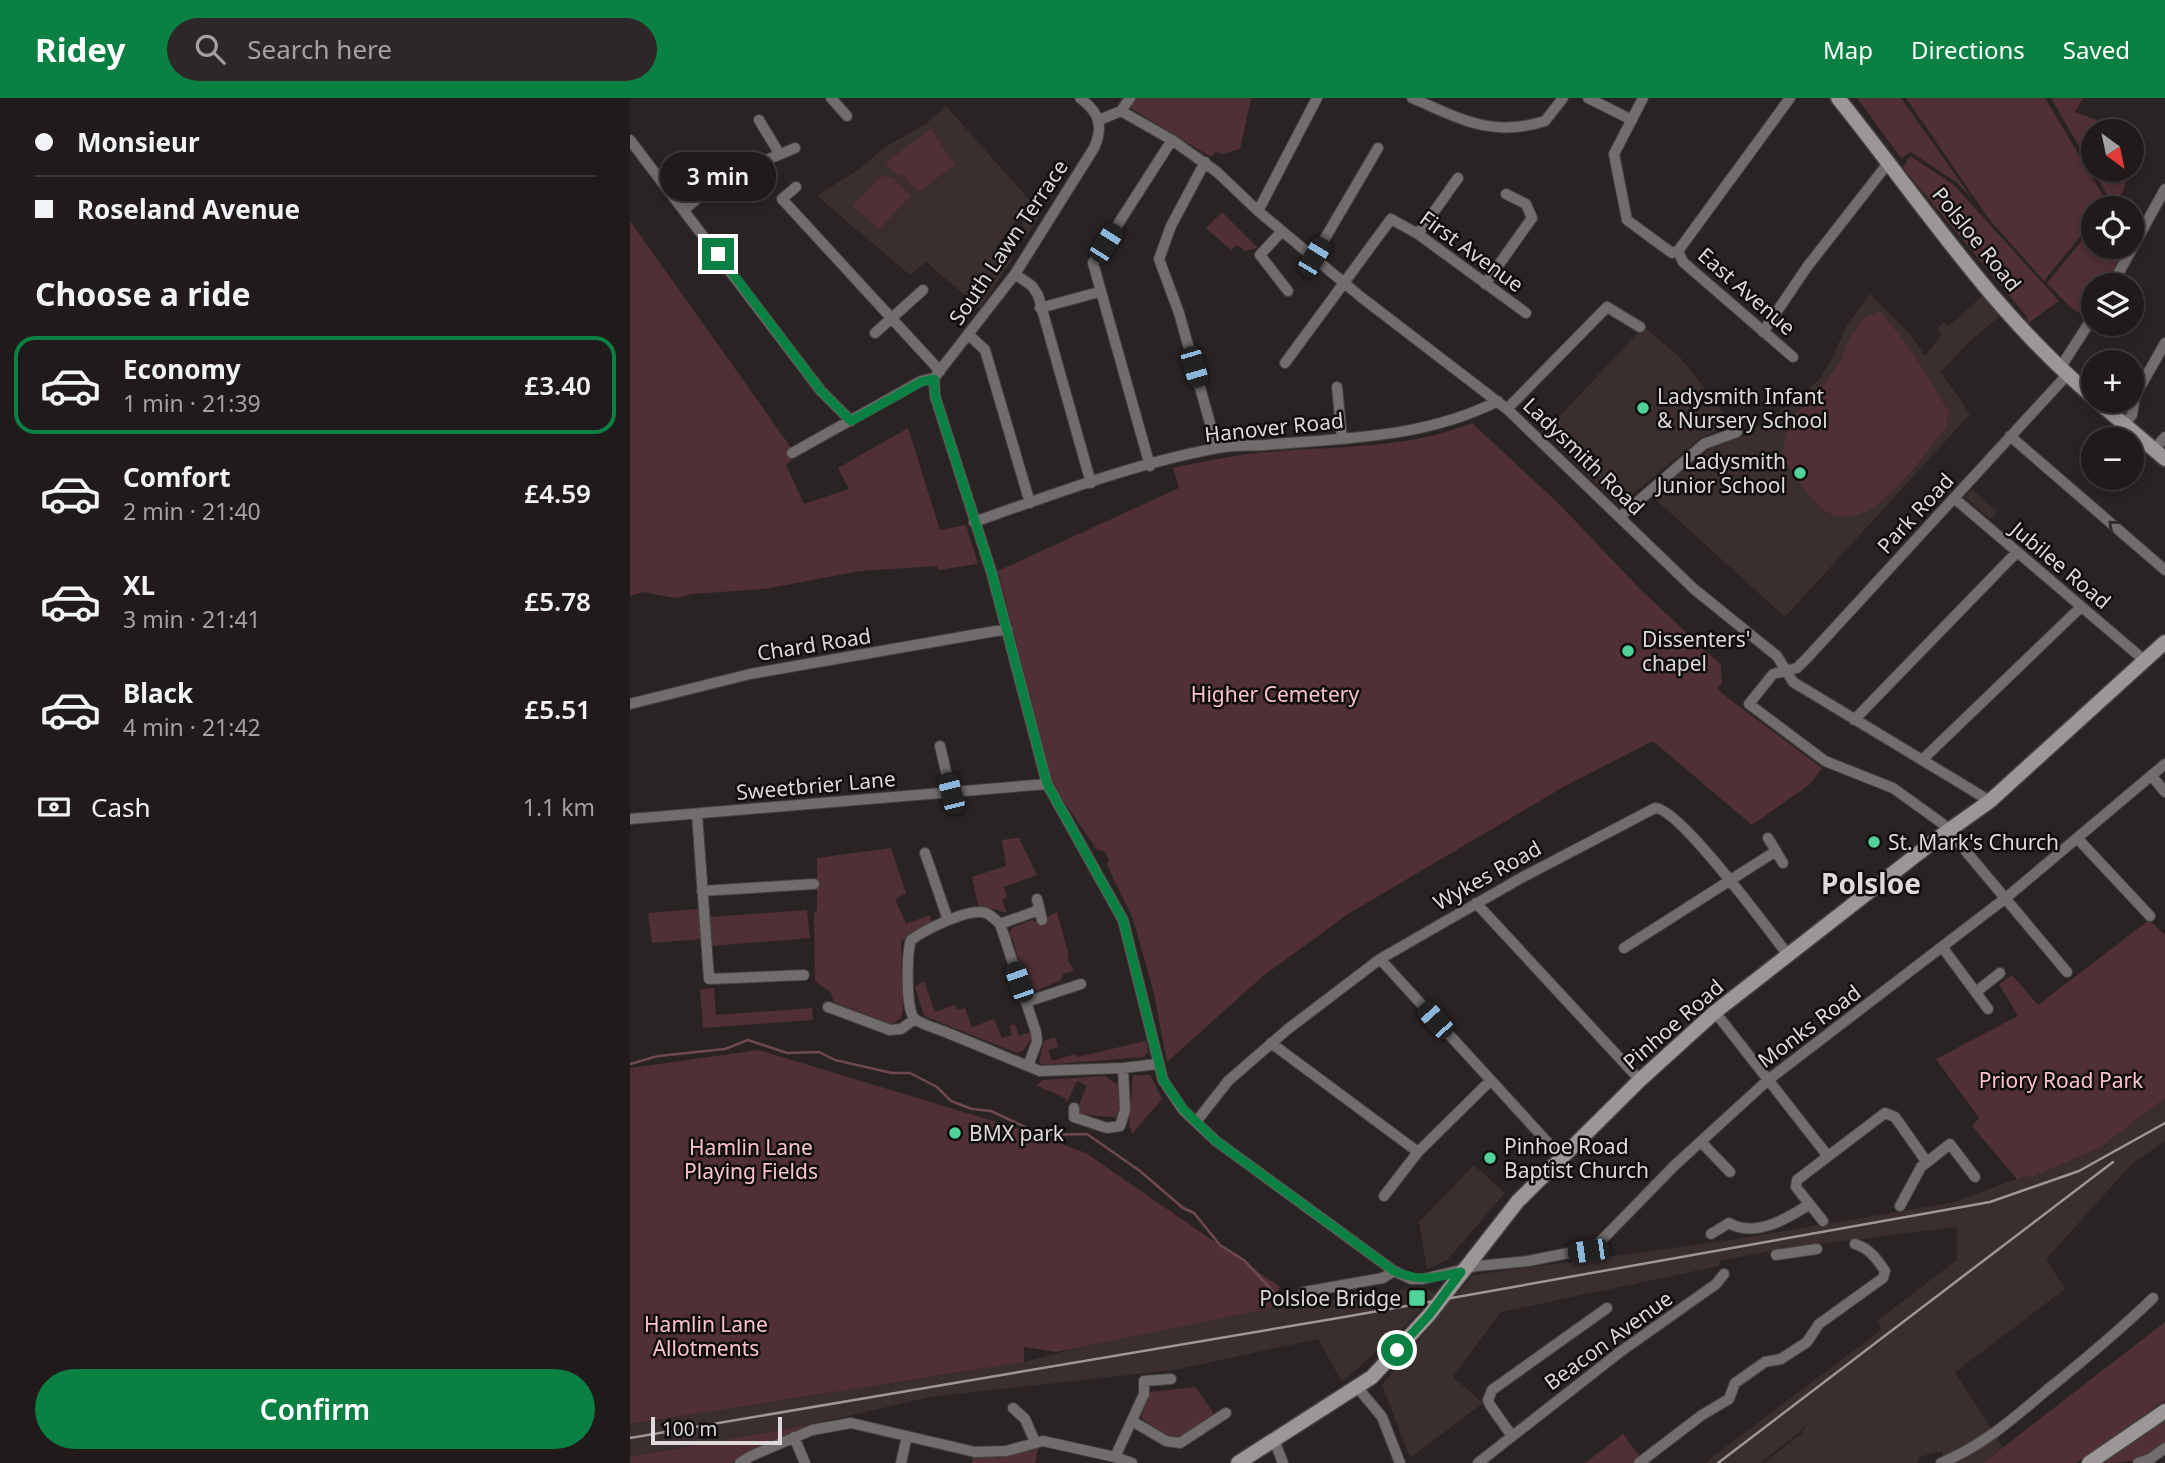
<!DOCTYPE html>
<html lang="en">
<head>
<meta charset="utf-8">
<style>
	body { margin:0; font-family:"Noto Sans",sans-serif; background:#2d2728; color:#f1f3f6; height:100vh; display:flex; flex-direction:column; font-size:26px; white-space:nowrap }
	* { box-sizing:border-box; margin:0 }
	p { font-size:23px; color:#a2a1a3 }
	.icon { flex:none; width:38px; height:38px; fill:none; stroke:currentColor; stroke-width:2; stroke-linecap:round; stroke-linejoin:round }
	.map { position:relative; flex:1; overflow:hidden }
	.drawer { display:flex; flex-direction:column; background:#201a1b; width:630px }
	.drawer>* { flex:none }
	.guide { display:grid; align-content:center; height:154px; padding:0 35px; background:#201a1b }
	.needle { width:46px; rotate:147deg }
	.controls { position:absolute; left:1451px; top:21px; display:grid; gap:14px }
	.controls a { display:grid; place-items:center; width:63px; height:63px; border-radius:50%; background:#201a1b; box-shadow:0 4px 10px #0003,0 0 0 2px #3d383a; font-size:35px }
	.scale { position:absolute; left:21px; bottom:18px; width:131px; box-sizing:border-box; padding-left:7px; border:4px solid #ded9da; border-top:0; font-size:19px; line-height:24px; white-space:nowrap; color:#ded9da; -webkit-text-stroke:5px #100d0d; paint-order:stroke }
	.end { position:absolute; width:32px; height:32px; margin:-16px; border:9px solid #0b8043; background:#fff; box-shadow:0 0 0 4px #fff }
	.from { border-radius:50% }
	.bubble { position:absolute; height:49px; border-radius:24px; background:#201a1b; box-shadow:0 4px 10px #0003,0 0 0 2px #3d383a; font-size:23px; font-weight:600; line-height:49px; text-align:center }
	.car { position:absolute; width:21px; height:42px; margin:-21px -10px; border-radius:9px; box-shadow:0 0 5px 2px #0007; background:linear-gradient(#222 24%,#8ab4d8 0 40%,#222 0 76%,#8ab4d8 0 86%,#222 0) }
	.guide b { display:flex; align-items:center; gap:24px; height:66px; font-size:26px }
	.guide b+b { border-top:2px solid #3d383a }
	.guide i { width:18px; height:18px; background:#f1f3f6 }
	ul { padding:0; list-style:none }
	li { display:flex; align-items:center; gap:21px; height:98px; margin:0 14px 10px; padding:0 21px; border:4px solid transparent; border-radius:21px }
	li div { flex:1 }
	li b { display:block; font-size:26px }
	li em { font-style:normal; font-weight:600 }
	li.active { border-color:#0b8043 }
	li>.icon { width:63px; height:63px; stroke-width:1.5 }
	h2 { padding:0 35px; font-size:32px; line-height:84px }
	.pay { display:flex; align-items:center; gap:18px; height:77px; padding:0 35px; font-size:26px }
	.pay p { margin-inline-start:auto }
	.button { display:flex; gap:14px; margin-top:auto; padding:14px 35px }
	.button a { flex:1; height:80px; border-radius:42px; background:#0b8043; color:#fff; font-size:28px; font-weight:600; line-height:80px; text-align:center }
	header { display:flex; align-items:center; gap:42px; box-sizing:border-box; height:98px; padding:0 35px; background:#0b8043; color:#fff }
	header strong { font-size:33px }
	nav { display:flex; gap:38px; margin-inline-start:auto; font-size:24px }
	.search { width:490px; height:63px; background:#2d2728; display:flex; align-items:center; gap:18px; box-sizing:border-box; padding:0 24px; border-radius:38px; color:#a2a1a3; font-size:26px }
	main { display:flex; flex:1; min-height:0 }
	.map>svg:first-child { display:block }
</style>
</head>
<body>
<header>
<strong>Ridey</strong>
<div class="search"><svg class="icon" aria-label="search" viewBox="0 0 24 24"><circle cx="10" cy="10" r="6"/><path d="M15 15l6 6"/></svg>Search here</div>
<nav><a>Map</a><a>Directions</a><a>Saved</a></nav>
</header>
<main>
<section class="drawer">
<div class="guide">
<b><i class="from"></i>Monsieur</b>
<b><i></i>Roseland Avenue</b>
</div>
<h2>Choose a ride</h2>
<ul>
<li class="active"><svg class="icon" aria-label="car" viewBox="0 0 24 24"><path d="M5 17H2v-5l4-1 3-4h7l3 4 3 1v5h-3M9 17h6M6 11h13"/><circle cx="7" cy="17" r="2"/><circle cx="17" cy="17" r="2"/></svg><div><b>Economy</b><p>1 min · 21:39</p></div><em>£3.40</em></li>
<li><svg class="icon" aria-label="car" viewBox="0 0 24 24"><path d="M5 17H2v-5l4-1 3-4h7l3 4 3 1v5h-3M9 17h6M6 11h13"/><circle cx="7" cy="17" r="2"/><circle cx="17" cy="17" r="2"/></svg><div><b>Comfort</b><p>2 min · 21:40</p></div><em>£4.59</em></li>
<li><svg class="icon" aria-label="car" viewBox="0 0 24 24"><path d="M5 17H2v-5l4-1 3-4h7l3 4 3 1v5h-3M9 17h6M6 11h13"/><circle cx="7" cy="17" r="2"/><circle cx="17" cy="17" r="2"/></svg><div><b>XL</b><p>3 min · 21:41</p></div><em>£5.78</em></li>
<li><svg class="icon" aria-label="car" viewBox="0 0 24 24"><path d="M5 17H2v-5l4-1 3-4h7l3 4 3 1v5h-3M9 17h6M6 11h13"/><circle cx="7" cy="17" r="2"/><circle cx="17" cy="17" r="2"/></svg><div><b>Black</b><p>4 min · 21:42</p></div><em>£5.51</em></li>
</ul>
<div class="pay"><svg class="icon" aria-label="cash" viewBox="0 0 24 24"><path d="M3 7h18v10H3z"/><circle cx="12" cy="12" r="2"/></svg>Cash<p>1.1 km</p></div>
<div class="button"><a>Confirm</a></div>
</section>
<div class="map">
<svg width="1535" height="1365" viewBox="0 0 1535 1365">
	<rect width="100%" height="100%" fill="#2a2324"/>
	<path fill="#3b2e2f" d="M316 8 411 115 395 141 391 115 367 148 383 160 350 210 296 164 280 177 187 98 229 71 255 49 296 26Z
		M1357 194 1375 214 1340 243 1311 274 1340 316 1155 519 1022 398 1080 351 1116 337 1172 297 1189 282 1203 259 1216 228 1240 196 1281 237 1295 258 1312 236 1307 232 1313 224 1319 228Z
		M1013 229 1049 258 1098 320 1097 328 1070 340 989 408 914 335Z
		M1342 391 1367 414 1360 421 1335 399Z
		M1535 1000V1043L1501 1067 1416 1161 1435 1191 1325 1274 1373 1349 1353 1365H1315L1312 1353 1289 1359 1287 1365H1134L1171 1336 1178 1323 1170 1334 1130 1365H1075L1251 1232 1248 1222 1327 1162V1129L1151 1151 1090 1163 1089 1168 871 1214 823 1279 853 1305 780 1360 752 1287 843 1177 1094 1143 1325 1104 1471 1049Z
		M844 1067 875 1095 817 1162 797 1171 789 1124Z
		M792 1189 806 1195 775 1228 712 1284 688 1241 544 1272 300 1299 179 1327 0 1359V1326L394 1264 480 1241 641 1210Z"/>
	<path fill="#503035" d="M505 0H621L610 51 592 56 586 53 581 59 499 9Z
		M1227 0H1271L1342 100 1326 84 1281 54 1271 60Z
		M1276 0H1415L1478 106 1474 110H1463V122L1414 183 1359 121Z
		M1421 0H1453L1445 14 1472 24 1467 33H1463V72H1501L1486 110H1478L1482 105Z
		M301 31 325 67 288 94 272 76 269 78 255 65Z
		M1280 58 1323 86 1429 203 1398 225 1397 219 1273 70Z
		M251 78 263 80 281 98 249 131 223 108Z
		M592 114 628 150 615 153 607 147 601 152 576 130Z
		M1502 120 1520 131 1486 187H1463V223L1441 210 1417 185 1463 129V149H1502Z
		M0 123 162 351 164 360 156 367 174 406 219 391 208 370 278 330 310 432 336 427 348 466 308 472 307 468 230 473 135 491 62 496 46 500 12 494 0 498Z
		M1250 213 1283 255 1319 314 1316 329C1294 356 1243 435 1201 416 1180 406 1165 376 1152 358L1159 323 1189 293 1211 263 1219 241 1234 220Z
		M842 325 929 406 1011 492 1091 567 1092 585 1087 590 1094 597 1192 670 1179 687 1122 727 1023 643 935 688 718 816 633 878 537 964 524 895 503 821 477 767 479 762 474 753 467 752 423 687 368 473 549 390 543 370C571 364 599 358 628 355 700 347 773 353 842 325Z
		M389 740 407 777 374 789 377 799 372 802 377 815 348 807 342 779 376 768 372 742Z
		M261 750 276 795 265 801 276 826 300 817 302 825 271 843 273 911 271 920 261 926 204 904 201 895 185 883 184 815 187 812V760Z
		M68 811 71 841 22 845 18 815Z
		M177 812 180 840 81 848 79 819Z
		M427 814 439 858 437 860 444 873 433 876 431 882 408 892 403 891 394 872H391L383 841 379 842 378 837 383 829 402 822 406 824Z
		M1519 822 1535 837V1000L1471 1049 1399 1080 1396 1077 1387 1081 1342 1028 1349 1020 1306 961 1388 918 1369 886 1382 877 1408 907Z
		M294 883 305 914 325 907 327 912 335 910 342 929 364 921 372 940 382 937 379 928 385 926 389 938 400 934 402 940 393 953 387 955 294 918 285 889Z
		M84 890 86 917 182 910 183 922 73 930 70 891Z
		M425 939 428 949 418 952 422 963 445 956 447 959 516 943 518 953 514 959 413 967 409 964 414 943Z
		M129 952 390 1031 456 1055 650 1189 641 1210 426 1254 394 1249V1264L0 1326V970Z
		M503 977H520L532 1001 502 1036 499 1026Z
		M475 978 488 987 491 1020 450 1016 448 1009 457 988 447 983 437 1004 435 1000 407 988 412 982Z
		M1535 1224V1302L1446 1365H1353Z
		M566 1289 585 1318C548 1340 546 1348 511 1319L520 1294Z
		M1535 1322V1344C1517 1362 1497 1365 1473 1365Z
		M179 1327V1330L129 1350 102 1365H0V1359Z
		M993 1336 1009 1358 1002 1365H955Z
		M408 1350 405 1365H342L343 1357 369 1360Z"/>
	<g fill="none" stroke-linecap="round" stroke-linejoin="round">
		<path stroke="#6f494e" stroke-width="2.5" d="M0 966 28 958 95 951 118 942 157 955 189 954 205 962 262 975H280L307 989 321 1003 342 1011 361 1013 412 1037 457 1036 510 1073 553 1110 564 1115 590 1147 615 1163 650 1201"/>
		<defs>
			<path id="street" d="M201 0 217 18
				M782 0C831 21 861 40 915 23L933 0
				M958 0 1002 22
				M1013 0 984 56 997 122 1042 155 1048 153
				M491 13 500 0
				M129 22 149 55
				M469 22 491 13 542 42 587 74 628 113 731 199 877 311 1064 491 1147 558 1163 584 1360 703
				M0 42 191 293 221 323
				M575 64 541 128 529 161 549 215 587 350
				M166 89 152 101 310 273
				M54 112 89 82 165 50
				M628 113 687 0
				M652 133 630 157 658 193
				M788 136 828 80
				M1048 153 1160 0
				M1048 153 1053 164 1163 259
				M684 159 748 50
				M385 176 402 188 408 197 461 385
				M855 186 902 120 896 106 876 96
				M1482 187 1535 91
				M410 210 469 194
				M1133 234 1177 169 1259 64
				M245 235 293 192
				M340 238 355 252 400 405
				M655 265 761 121 788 136 896 215
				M1430 270 1463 219
				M304 280 305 298 362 476 417 686 493 822 533 982 553 1012 586 1043 764 1173 781 1181H793L847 1168 898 1163 964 1150 1044 1068 1138 982 1377 799 1535 666
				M304 280 385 176 464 50C474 28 469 14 450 0
				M707 289 712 341
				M877 311 977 209 1010 229
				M1494 327 1502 317 1505 298 1535 245
				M1380 338 1535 472
				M1524 352 1535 339
				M162 355 291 283 304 280
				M520 368 463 165 542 42
				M1324 400 1514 562
				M990 419 1074 346 1107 334
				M344 424C421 397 509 364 588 350 603 347 620 348 635 347 716 340 795 340 868 303
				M0 606 120 576 377 531
				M1224 622 1387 454
				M310 648 321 695
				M1293 661 1451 509
				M1522 678 1535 694
				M67 716 79 881 174 877
				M0 721 417 686
				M1138 740 1153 765
				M1448 741 1520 818
				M295 755 318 822
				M72 793 184 786
				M407 801 412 822
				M846 805 1010 982
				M370 826 409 812
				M994 850 1146 753
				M1313 850 1358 911
				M750 861 931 1059
				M1437 874 1313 726 1263 690 1195 663 1119 606 1143 576 1167 570 1177 560 1437 277
				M1346 894 1370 875
				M396 904 451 886
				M198 909 260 932 271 931 285 921
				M1085 914 1197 1057
				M641 945 788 1054
				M398 968 407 944 406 934 370 826C366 822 361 817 356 815 339 809 295 832 281 842 277 854 275 914 285 921 294 928 310 931 320 936 350 948 380 961 410 973L493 970 527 966
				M444 1010V1019L477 1030 490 1028 495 1012 493 970
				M566 1024 598 983 658 931 750 861 891 780 1025 710C1050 710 1139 833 1159 858
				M1071 1044 1100 1074
				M754 1098 788 1054 860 983
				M1270 1108 1291 1069 1320 1046 1345 1079
				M1193 1123 1166 1089 1167 1082 1255 1015 1265 1019 1296 1063
				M1081 1136 1099 1125C1124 1140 1157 1121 1178 1107
				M1146 1157 1187 1151
				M674 1194 753 1180 764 1173
				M728 1290 752 1319 770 1365
				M383 1310 395 1321 405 1344
				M502 1323 536 1343 550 1345 596 1315
				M882 1338 860 1307 858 1302 862 1292 977 1210
				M164 1339 175 1365
				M644 1342 653 1365
				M110 1365 121 1358 182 1332 221 1325 345 1354 376 1353 413 1343 485 1359
				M271 1365 277 1338
				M502 1365 485 1359 514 1296V1283L541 1281
				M848 1365 990 1254 1086 1186 1094 1176
				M1009 1365 1072 1317 1099 1301 1105 1285 1135 1264 1151 1261 1177 1244 1189 1226 1253 1180 1255 1173C1247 1161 1239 1150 1225 1146
				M1311 1365C1352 1348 1383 1321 1417 1292 1454 1262 1489 1233 1523 1200
				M1508 1365 1520 1361 1535 1350"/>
			<path id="secondary" d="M1208 0C1289 101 1363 215 1463 299
				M1467 303 1535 361
				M608 1365 742 1279 799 1217 888 1103 1010 982 1085 914 1308 740 1360 703 1535 544
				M1459 1365 1535 1313"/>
		</defs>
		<use href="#street" stroke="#474041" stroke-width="12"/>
		<use href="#secondary" stroke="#474041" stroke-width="17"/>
		<use href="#street" stroke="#716d6d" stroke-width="10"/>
		<use href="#secondary" stroke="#9c9696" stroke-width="14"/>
		<path stroke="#9d9798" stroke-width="2.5" d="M0 1340 720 1218 1360 1104 1449 1073 1535 1025
			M1088 1365 1483 1064"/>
	</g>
	<defs><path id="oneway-chevron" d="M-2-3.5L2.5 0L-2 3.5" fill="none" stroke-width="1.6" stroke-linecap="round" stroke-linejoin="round" transform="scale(1.75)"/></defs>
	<use stroke="#2d2a2a" href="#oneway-chevron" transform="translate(1483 427) rotate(-139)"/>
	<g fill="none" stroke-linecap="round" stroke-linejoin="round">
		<path stroke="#0b8043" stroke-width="9" d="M88 156 191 293 221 323 291 284 304 281 305 298 362 476 417 686 493 822 533 982 554 1012 586 1043 764 1173C788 1184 805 1180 831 1174L799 1217 767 1252"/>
	</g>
	<g fill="#50d398" stroke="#100d0d" stroke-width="2.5">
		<circle cx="1013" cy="310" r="7"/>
		<circle cx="1170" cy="375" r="7"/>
		<circle cx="998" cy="553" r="7"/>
		<circle cx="1244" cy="744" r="7"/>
		<circle cx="325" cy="1035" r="7"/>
		<circle cx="860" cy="1060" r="7"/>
		<rect x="778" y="1191" width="18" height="18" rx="3.5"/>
	</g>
	<g text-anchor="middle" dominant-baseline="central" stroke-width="5" stroke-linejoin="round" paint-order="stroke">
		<g font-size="21" fill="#ded9da" stroke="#100d0d">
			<text transform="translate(1347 141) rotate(51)">Polsloe Road</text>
			<text transform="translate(378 144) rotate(-56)">South Lawn Terrace</text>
			<text transform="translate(842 153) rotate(36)">First Avenue</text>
			<text transform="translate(1117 193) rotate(41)">East Avenue</text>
			<text transform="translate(644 329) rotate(-6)">Hanover Road</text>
			<text transform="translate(954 358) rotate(44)">Ladysmith Road</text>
			<text transform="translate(1285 415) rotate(-47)">Park Road</text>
			<text transform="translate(1431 467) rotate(40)">Jubilee Road</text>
			<text transform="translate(184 546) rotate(-9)">Chard Road</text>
			<text transform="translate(186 687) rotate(-5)">Sweetbrier Lane</text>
			<text transform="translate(857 777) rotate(-29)">Wykes Road</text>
			<text transform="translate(1043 926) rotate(-41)">Pinhoe Road</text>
			<text transform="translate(1179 928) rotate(-37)">Monks Road</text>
			<text transform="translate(978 1242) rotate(-36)">Beacon Avenue</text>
		</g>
		<g font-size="21" fill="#ded9da" stroke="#100d0d" text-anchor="start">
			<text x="1027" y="298">Ladysmith Infant<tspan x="1027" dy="24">&amp; Nursery School</tspan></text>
			<text x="1156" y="363" text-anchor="end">Ladysmith<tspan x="1156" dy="24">Junior School</tspan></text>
			<text x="1012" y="541">Dissenters'<tspan x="1012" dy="24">chapel</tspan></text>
			<text x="1258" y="744">St. Mark's Church</text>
			<text x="339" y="1035">BMX park</text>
			<text x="874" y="1048">Pinhoe Road<tspan x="874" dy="24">Baptist Church</tspan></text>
			<text x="771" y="1200" text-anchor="end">Polsloe Bridge</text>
		</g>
		<g font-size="21" fill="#fcc3ca" stroke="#100d0d">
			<text x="645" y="596">Higher Cemetery</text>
			<text x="1431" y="982">Priory Road Park</text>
			<text x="121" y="1049">Hamlin Lane<tspan x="121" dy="24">Playing Fields</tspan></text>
			<text x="76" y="1226">Hamlin Lane<tspan x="76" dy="24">Allotments</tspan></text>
		</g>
		<g font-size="28" font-weight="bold" fill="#ded9da" stroke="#100d0d">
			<text x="1241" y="785">Polsloe</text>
		</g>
	</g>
</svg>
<div class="controls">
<a><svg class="needle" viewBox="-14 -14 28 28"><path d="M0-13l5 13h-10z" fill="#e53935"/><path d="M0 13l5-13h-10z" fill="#a2a1a3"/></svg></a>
<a><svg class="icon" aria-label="locate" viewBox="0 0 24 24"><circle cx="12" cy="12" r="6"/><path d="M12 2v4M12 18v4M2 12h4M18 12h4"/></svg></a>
<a><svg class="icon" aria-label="layers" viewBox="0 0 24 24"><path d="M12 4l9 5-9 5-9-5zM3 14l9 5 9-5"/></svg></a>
<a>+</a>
<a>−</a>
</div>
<div class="scale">100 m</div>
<i class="end from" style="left:767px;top:1252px"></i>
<i class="end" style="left:88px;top:156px"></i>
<div class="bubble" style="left:30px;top:54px;width:116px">3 min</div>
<i class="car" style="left:476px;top:145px;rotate:32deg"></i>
<i class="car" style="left:684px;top:159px;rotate:31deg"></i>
<i class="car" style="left:564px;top:269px;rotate:164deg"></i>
<i class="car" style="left:321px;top:695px;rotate:346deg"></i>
<i class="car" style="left:389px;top:884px;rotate:341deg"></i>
<i class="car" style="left:805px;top:922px;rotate:318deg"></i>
<i class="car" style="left:958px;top:1153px;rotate:262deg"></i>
</div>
</main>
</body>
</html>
